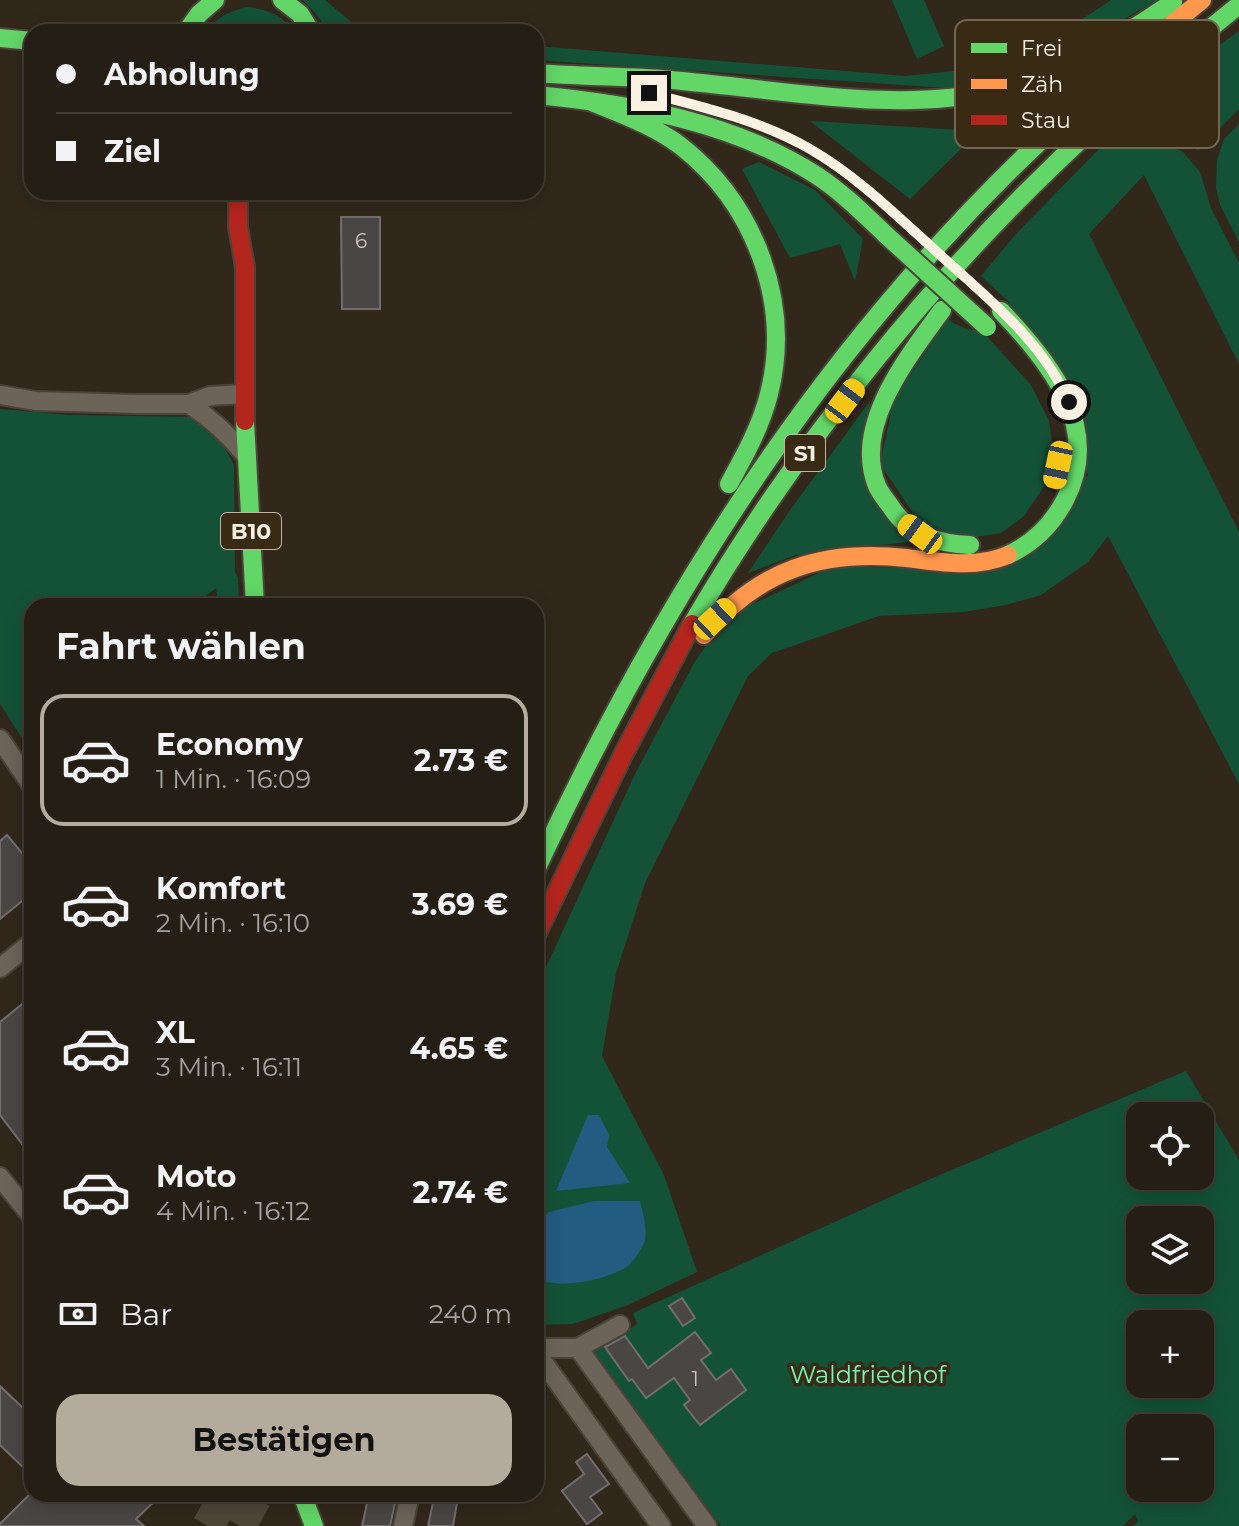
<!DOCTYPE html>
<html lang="de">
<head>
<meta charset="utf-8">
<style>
	body { margin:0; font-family:Montserrat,sans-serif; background:#2d271d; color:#f1f3f6; height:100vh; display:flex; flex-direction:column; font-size:30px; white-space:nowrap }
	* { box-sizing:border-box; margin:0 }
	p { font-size:26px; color:#a3a2a0 }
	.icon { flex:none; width:44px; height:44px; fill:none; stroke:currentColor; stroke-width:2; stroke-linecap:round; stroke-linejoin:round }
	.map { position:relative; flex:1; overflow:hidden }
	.side { position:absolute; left:24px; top:598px; width:520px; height:904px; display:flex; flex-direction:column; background:#251e14; border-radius:24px; box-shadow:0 4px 20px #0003,0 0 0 2px #423c34 }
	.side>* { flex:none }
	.hud { position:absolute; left:24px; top:24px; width:520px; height:176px; border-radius:24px; box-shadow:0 4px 20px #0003,0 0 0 2px #423c34; display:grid; align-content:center; height:176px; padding:0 32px; background:#251e14 }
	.fabs { position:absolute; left:1126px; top:1102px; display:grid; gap:16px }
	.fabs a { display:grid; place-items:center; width:88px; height:88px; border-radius:16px; background:#251e14; box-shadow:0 4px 20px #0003,0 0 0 2px #423c34; font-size:40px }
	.end { position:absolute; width:36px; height:36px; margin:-18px; border:10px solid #faf1e3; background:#111; box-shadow:0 0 0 4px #111 }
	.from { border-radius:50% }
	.car { position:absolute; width:24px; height:48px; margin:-24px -12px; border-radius:10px; box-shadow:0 0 6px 2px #0007; background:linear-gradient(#f5c518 24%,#345 0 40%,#f5c518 0 76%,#345 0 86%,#f5c518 0) }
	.hud b { display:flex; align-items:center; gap:28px; height:76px; font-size:30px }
	.hud b+b { border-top:2px solid #423c34 }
	.hud i { width:20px; height:20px; background:#f1f3f6 }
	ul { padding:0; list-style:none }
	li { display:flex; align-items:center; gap:24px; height:132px; margin:0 16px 12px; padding:0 16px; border:4px solid transparent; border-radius:24px }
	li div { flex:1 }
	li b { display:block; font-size:30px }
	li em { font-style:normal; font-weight:700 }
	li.current { border-color:#b4ab9d }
	li>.icon { width:72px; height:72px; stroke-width:1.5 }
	h2 { padding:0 32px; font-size:36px; line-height:96px }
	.pay { display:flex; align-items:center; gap:20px; height:88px; padding:0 32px; font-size:30px }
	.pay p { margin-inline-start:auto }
	.primary-button { display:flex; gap:16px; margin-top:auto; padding:16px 32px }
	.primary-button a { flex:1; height:92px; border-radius:24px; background:#b4ab9d; color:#111; font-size:32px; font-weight:700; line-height:92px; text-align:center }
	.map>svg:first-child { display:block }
</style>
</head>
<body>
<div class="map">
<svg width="1239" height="1526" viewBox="0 0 1239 1526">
	<rect width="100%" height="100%" fill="#31281b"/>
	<path fill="#145238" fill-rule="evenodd" d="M303 0H325L356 26 400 32H329L316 14Z
		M892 0H924L944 46 917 59Z
		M1111 0H1158L1047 62 947 88 536 60V46L906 76 954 71 1009 53 1064 31Z
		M246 7C266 9 282 14 294 32H206C217 17 228 12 246 7Z
		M1239 31V109L1198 150 1192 146 1196 139 1173 147 1183 152 1200 172 1211 208 1239 263V364L1144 175 1089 234 1239 532V784L1108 536 1088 562 1041 595 1006 605 964 612 879 616 772 653 748 676 645 883 616 973 602 1056 664 1175 697 1272 628 1305 573 1324 536 1325V989L634 776 694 663 727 616 834 566 982 571 1088 475 1009 302 981 276 1016 234 1099 149 1218 46Z
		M810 121 979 131 910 199Z
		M1239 124V242L1220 205 1216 188 1217 160 1224 139Z
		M759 162 815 190 863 239 855 281 840 244 790 258 742 169Z
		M948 319C958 327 970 330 983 332L1031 385 1049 421 1053 451 1045 485 1024 516 1001 533 969 538 922 526 880 464 894 399Z
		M870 401 863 452 916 541 796 555 748 573 788 513Z
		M0 409 70 415 194 417 220 439 234 465 235 572 238 578 239 606H218L216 588 194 606H32V740L26 744 0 704Z
		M1186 1071 1239 1160V1526H1133L1138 1521 1135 1514 1123 1526H721L592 1352 637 1324 633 1313 928 1180ZM1140 1116H1200V1176H1140ZM1140 1220H1200V1280H1140ZM1140 1324H1200V1384H1140ZM1140 1428H1200V1488H1140Z"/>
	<path fill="#225c80" d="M588 1115H599L609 1135 607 1147 630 1183 556 1191Z
		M594 1201H640C643 1214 649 1233 643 1245 640 1251 633 1262 628 1266 609 1280 555 1291 536 1277V1226L549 1212Z"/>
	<path fill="#4a4645" stroke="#726e6e" stroke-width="2" d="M341 217H380V309H342Z
		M7 835 32 865V893L0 919V841Z
		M32 996V1157L0 1115V1022Z
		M682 1298 695 1318 683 1326 669 1306Z
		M695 1332 711 1353 701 1360 716 1380 731 1369 746 1390 700 1425 684 1405 690 1400 674 1378 646 1398 632 1379 629 1381 605 1347 625 1336 648 1368Z
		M0 1386 24 1409 32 1400V1476L0 1445Z
		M587 1454 609 1484 590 1497 602 1513 587 1524 562 1491 584 1474 576 1462Z
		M30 1494H162L136 1519 144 1526H0V1524Z
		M369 1494H397L390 1526H362Z
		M434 1498 457 1503 453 1526H428Z"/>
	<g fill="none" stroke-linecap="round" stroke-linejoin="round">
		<path stroke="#4f4639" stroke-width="32" stroke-dasharray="32 16" stroke-linecap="butt" d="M208 1526 226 1494
			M240 1526 258 1494"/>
		<defs>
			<path id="street" d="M0 395 36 401 136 404H189L210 396 244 394
				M189 404C212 419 230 436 247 457
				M0 739 32 786
				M0 968 32 942
				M0 1177 32 1217
				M536 1348H578L620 1325
				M578 1348 707 1526
				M536 1352 661 1526
				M403 1526 410 1494"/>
			<path id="fast" d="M282 0 300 14 311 32
				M186 32 199 14 215 0
				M0 38 32 41
				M536 73C572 76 609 76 645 78 667 79 689 82 711 84 800 93 908 112 995 90 1060 74 1118 40 1173 2
				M536 95C632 104 733 122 816 175 842 192 864 214 886 235
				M589 101C621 114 655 126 682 147 755 205 792 303 769 394 761 426 745 455 729 484
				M942 310C909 356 852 425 877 486 880 493 886 500 891 507 908 534 939 544 970 545
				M1001 311C1050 362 1103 428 1065 500 1052 525 1034 543 1008 555
				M245 421 255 606
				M692 624C798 442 944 263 1100 122 1145 81 1192 43 1239 5
				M536 870C668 587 832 331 1064 119
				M302 1494 314 1526"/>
			<path id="slow" d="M1064 119 1149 43 1202 0
				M704 635C758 570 822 549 906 558 940 562 975 569 1008 555"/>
			<path id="jam" d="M238 192V227L245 267V421
				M536 935 623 755 692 624"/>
		</defs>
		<use href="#street" stroke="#4b4339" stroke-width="22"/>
		<use href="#fast" stroke="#4b4339" stroke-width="22"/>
		<use href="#slow" stroke="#4b4339" stroke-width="22"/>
		<use href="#jam" stroke="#4b4339" stroke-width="22"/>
		<use href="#street" stroke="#6c6359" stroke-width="18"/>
		<use href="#fast" stroke="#63d668" stroke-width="18"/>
		<use href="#slow" stroke="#ff974d" stroke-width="18"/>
		<use href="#jam" stroke="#b3261e" stroke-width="18"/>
		<defs>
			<path id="fast-bridge" d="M886 235 987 327"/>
		</defs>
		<use href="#fast-bridge" stroke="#4b4339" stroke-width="22" stroke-linecap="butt"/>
		<use href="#fast-bridge" stroke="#63d668" stroke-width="18"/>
	</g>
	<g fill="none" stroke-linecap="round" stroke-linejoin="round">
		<path stroke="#faf1e3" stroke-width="10" d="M649 93C704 107 761 121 810 149 857 176 897 216 937 252 986 297 1042 340 1069 402"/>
	</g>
	<g text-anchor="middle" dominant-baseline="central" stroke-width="7" stroke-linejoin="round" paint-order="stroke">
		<g font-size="20" fill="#cec6bc">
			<text x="361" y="241">6</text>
			<text x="695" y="1379">1</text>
		</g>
		<g fill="#392a13" stroke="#c0b5a5" stroke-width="2">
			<rect x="785" y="435" width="40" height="36" rx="6"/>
			<rect x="221" y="513" width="60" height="36" rx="6"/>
		</g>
		<g font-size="22" font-weight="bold" fill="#faf1e3">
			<text x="805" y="453">S1</text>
			<text x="251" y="531">B10</text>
		</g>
		<g font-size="24" fill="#72f8bc" stroke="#392a13">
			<text x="868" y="1374">Waldfriedhof</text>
		</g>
	</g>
	<rect x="955" y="20" width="264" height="128" rx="12" fill="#392a13" stroke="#736651" stroke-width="2"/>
	<rect x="971" y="43" width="36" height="10" fill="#63d668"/>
	<rect x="971" y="79" width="36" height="10" fill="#ff974d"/>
	<rect x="971" y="115" width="36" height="10" fill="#b3261e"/>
	<g font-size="22" fill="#faf1e3">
		<text x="1021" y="56">Frei</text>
		<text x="1021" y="92">Zäh</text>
		<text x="1021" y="128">Stau</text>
	</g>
</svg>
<div class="fabs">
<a><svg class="icon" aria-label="locate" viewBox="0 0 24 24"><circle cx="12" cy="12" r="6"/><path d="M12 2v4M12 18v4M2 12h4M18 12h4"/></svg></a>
<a><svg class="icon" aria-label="layers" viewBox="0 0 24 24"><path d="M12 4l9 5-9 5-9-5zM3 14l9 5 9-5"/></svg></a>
<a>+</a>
<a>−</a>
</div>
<i class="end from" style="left:1069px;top:402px"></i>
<i class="end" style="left:649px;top:93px"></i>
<i class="car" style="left:845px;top:401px;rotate:37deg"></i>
<i class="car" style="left:1058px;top:465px;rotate:192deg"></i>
<i class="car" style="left:920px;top:534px;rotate:306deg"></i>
<i class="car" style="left:715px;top:619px;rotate:47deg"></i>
<div class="hud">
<b><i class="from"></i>Abholung</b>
<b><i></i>Ziel</b>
</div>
<section class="side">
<h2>Fahrt wählen</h2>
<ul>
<li class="current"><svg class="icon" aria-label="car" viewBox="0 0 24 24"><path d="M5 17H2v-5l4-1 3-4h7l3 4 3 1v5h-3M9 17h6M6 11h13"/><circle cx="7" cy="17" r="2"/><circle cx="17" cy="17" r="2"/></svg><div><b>Economy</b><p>1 Min. · 16:09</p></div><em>2.73 €</em></li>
<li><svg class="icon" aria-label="car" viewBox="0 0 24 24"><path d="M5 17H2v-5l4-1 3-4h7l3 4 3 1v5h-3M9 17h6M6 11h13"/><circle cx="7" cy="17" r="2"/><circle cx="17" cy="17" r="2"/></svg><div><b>Komfort</b><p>2 Min. · 16:10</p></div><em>3.69 €</em></li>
<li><svg class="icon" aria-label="car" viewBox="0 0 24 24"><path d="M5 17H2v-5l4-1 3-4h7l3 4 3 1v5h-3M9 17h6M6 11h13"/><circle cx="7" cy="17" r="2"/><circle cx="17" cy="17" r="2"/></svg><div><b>XL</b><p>3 Min. · 16:11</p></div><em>4.65 €</em></li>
<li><svg class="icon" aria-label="car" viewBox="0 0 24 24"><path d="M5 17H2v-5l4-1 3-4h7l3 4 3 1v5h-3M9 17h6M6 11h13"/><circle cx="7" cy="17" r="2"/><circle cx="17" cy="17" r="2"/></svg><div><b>Moto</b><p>4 Min. · 16:12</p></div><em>2.74 €</em></li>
</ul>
<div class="pay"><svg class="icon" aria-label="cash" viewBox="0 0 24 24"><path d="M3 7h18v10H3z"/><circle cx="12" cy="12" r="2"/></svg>Bar<p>240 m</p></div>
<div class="primary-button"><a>Bestätigen</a></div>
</section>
</div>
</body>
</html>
